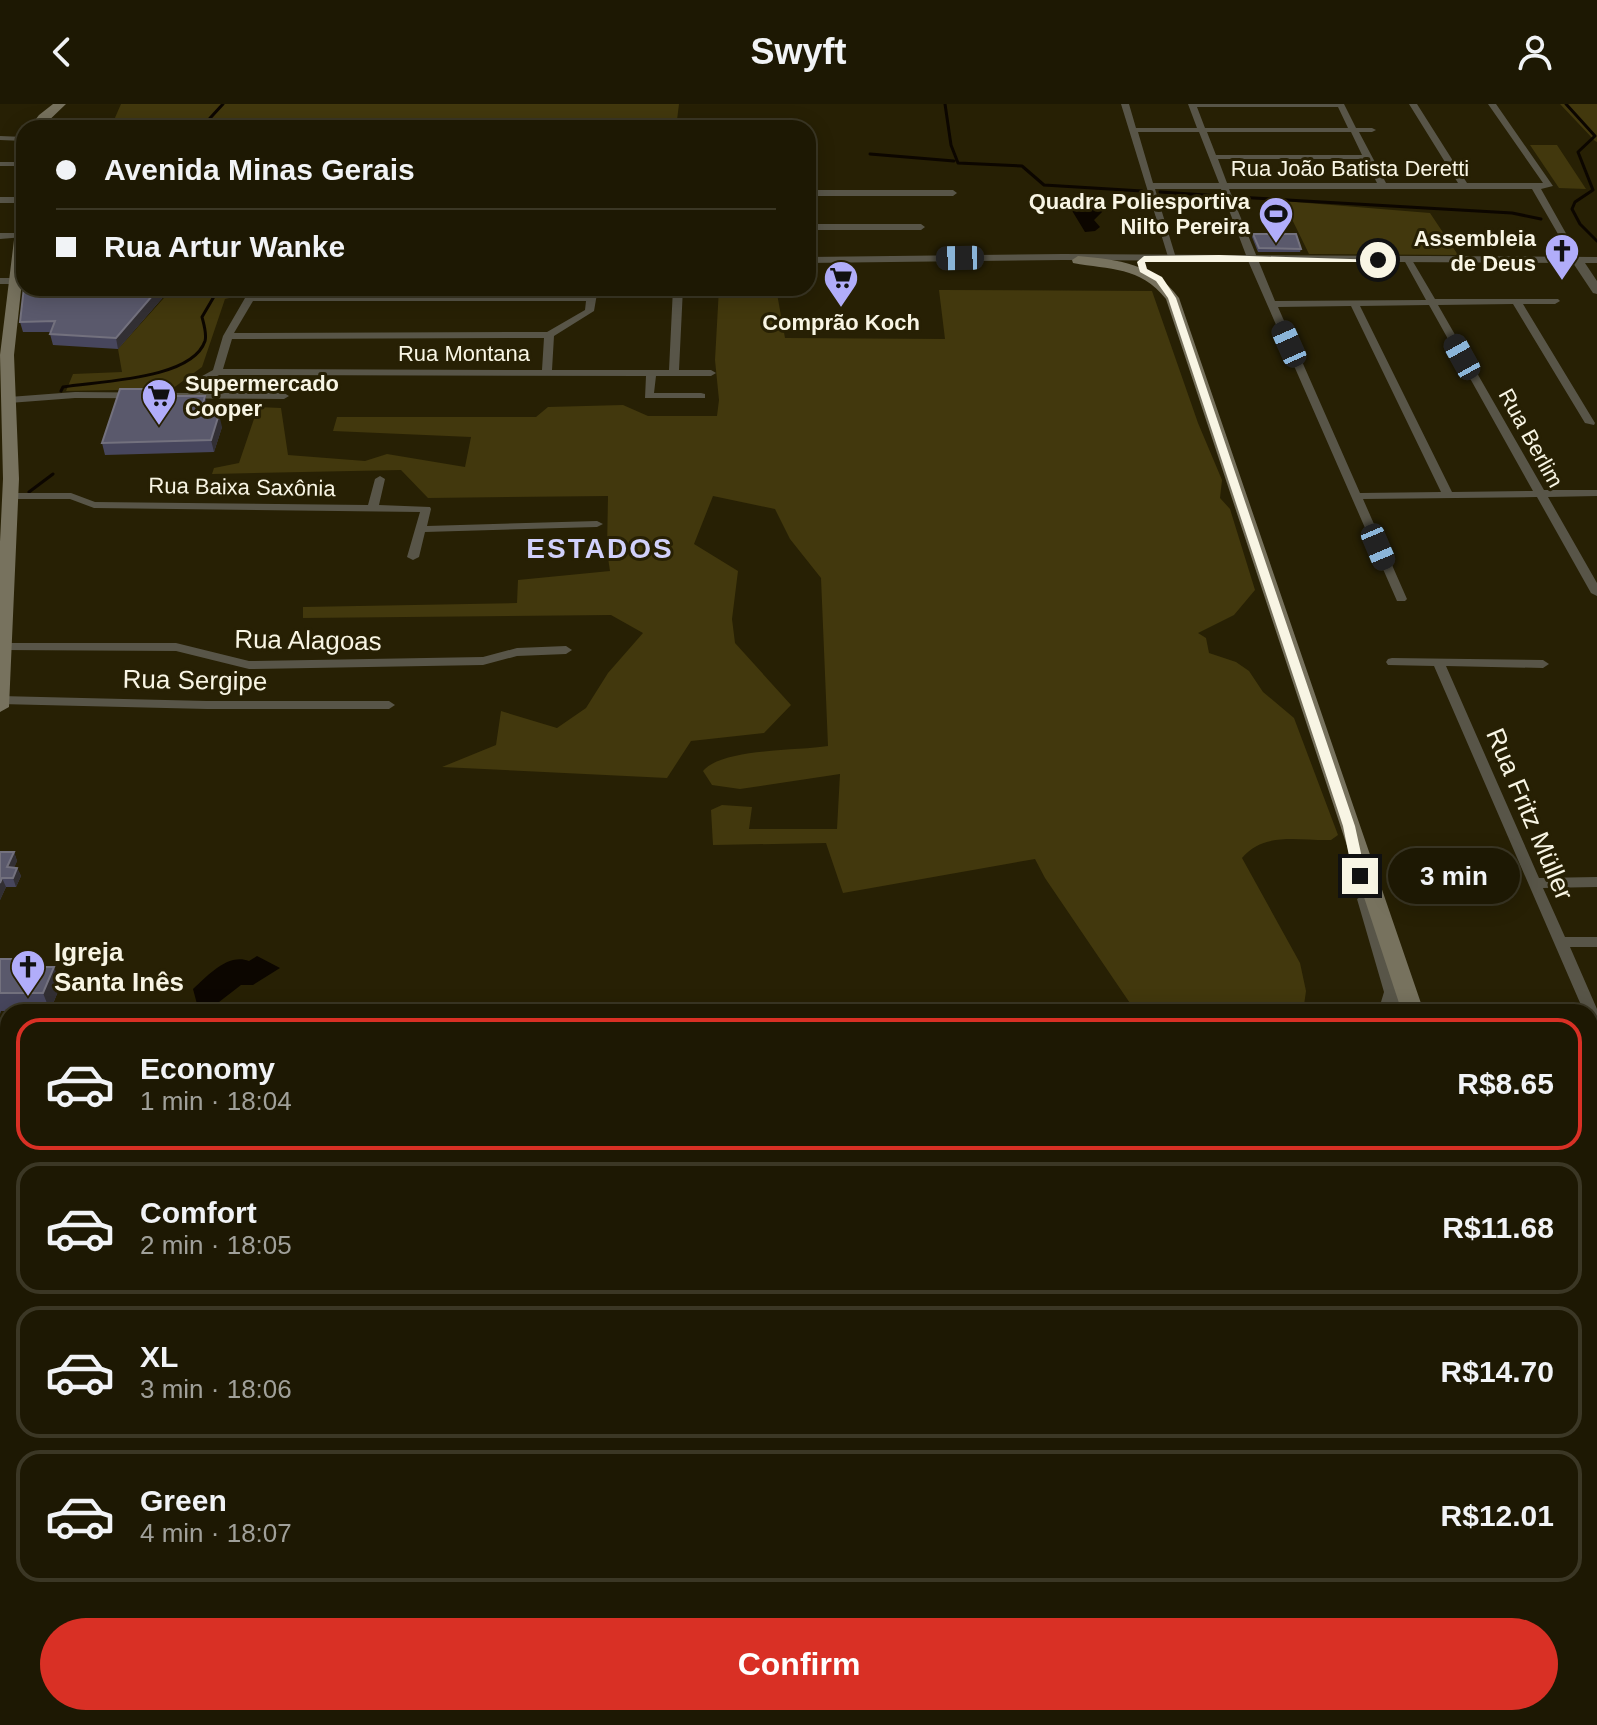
<!DOCTYPE html>
<html lang="en">
<head>
<meta charset="utf-8">
<style>
	body { margin:0; font-family:Helvetica,sans-serif; background:#25210d; color:#f1f3f6; height:100vh; display:flex; flex-direction:column; font-size:30px; white-space:nowrap }
	* { box-sizing:border-box; margin:0 }
	p { font-size:26px; color:#a0a09a }
	.icon { flex:none; width:44px; height:44px; fill:none; stroke:currentColor; stroke-width:2; stroke-linecap:round; stroke-linejoin:round }
	.map { position:relative; flex:1; overflow:hidden }
	.drawer { position:absolute; left:0px; top:900px; width:1598px; height:722px; display:flex; flex-direction:column; background:#1d1803; border-radius:24px 24px 0 0; box-shadow:0 4px 20px #0003,0 0 0 2px #3b3725 }
	.drawer>* { flex:none }
	.guide { position:absolute; left:16px; top:16px; width:800px; height:176px; border-radius:24px; box-shadow:0 4px 20px #0003,0 0 0 2px #3b3725; display:grid; align-content:center; height:176px; padding:0 40px; background:#1d1803 }
	.end { position:absolute; width:36px; height:36px; margin:-18px; border:10px solid #f8f5e4; background:#111; box-shadow:0 0 0 4px #111 }
	.from { border-radius:50% }
	.bubble { position:absolute; height:56px; border-radius:28px; background:#1d1803; box-shadow:0 4px 20px #0003,0 0 0 2px #3b3725; font-size:26px; font-weight:600; line-height:56px; text-align:center }
	.car { position:absolute; width:24px; height:48px; margin:-24px -12px; border-radius:10px; box-shadow:0 0 6px 2px #0007; background:linear-gradient(#222 24%,#8ab4d8 0 40%,#222 0 76%,#8ab4d8 0 86%,#222 0) }
	.guide b { display:flex; align-items:center; gap:28px; height:76px; font-size:30px }
	.guide b+b { border-top:2px solid #3b3725 }
	.guide i { width:20px; height:20px; background:#f1f3f6 }
	ul { padding:14px 0 0; list-style:none }
	li { display:flex; align-items:center; gap:24px; height:132px; margin:0 16px 12px; padding:0 24px; border:4px solid #3b3725; border-radius:24px }
	li div { flex:1 }
	li b { display:block; font-size:30px }
	li em { font-style:normal; font-weight:600 }
	li.current { border-color:#d93025 }
	li>.icon { width:72px; height:72px; stroke-width:1.5 }
	.button { display:flex; gap:16px; margin-top:auto; padding:16px 40px }
	.button a { flex:1; height:92px; border-radius:48px; background:#d93025; color:#fff; font-size:32px; font-weight:600; line-height:92px; text-align:center }
	header { display:flex; justify-content:space-between; align-items:center; height:104px; padding:0 40px; background:#1d1803; font-size:36px; font-weight:600 }
	.map>svg:first-child { display:block }
</style>
</head>
<body>
<header><svg class="icon" aria-label="back" viewBox="0 0 24 24"><path d="M15 5l-7 7 7 7"/></svg>Swyft<svg class="icon" aria-label="person" viewBox="0 0 24 24"><circle cx="12" cy="8" r="4"/><path d="M4 21q1-7 8-7t8 7"/></svg></header>
<div class="map">
<svg width="1597" height="1621" viewBox="0 0 1597 1621">
	<rect width="100%" height="100%" fill="#272004"/>
	<path fill="#42380d" d="M121 0H679L676 24H173L114 16Z
		M1560 0H1597V38L1595 37Z
		M1530 41H1557L1586 85 1559 84Z
		M1283 97 1430 109 1458 151 1309 150Z
		M173 184H257L254 188 225 195 202 263 172 285 66 287 73 270 122 268 118 245Z
		M719 184H776L785 234 945 235 939 186 1152 187 1198 319 1222 376 1220 394 1230 405 1255 486 1234 511 1198 529 1206 534 1209 549 1236 558 1249 567 1263 588 1294 614 1338 731 1331 736C1300 737 1264 727 1242 754L1300 859 1306 887 1303 908H1136L1045 774 1035 755 843 789 826 739 713 741 711 706 722 701 752 703 749 725H837L840 670 740 685 712 681 703 667C722 644 798 647 828 642L821 474 790 435 775 405 713 392 694 440 738 467 732 515 735 539 791 601 764 629 691 637 667 674 442 663 496 641 501 607 557 624 586 604 608 569 643 529 611 511 303 514V503L517 499 518 476 610 467 607 447 608 392 428 394 401 366 212 370 214 364 239 359 258 303 281 304 288 351 365 357 387 350 465 363 471 333 333 327 337 313H536L548 303 623 301 648 312H717L719 296 715 256Z
		M966 1614H1046L1050 1621H966Z
		M1303 1614H1452L1440 1621H1304Z"/>
	<path fill="#0c0600" d="M1089 96H1100L1108 102 1094 116 1100 123 1095 127 1085 128 1071 105Z
		M257 852 280 864 253 881H241L219 898 197 900 193 885C208 872 227 849 249 857Z
		M1597 1612V1621H1440L1452 1614 1511 1617Z"/>
	<g fill="none" stroke-linecap="round" stroke-linejoin="round">
		<path stroke="#0c0600" stroke-width="3" d="M945 0 951 41 958 59 1022 62 1044 81 1142 87
			M1566 0 1595 32 1578 48 1593 86 1575 98 1572 105 1580 120 1597 137
			M201 24 223 0
			M870 50 954 57
			M1160 88 1220 92
			M1236 93 1512 109 1541 115
			M61 287 63 283C98 277 192 276 205 237 207 230 204 221 202 213L219 184
			M29 388 53 370"/>
		<path fill="#585548" fill-rule="evenodd" d="M1121 0H1129L1136 24H1197L1188 0H1344L1356 24H1372L1376 26 1372 28H1359L1386 79H1458L1409 0H1417L1467 79H1543L1488 0H1496L1553 82 1541 85 1581 156 1580 158 1573 156 1532 85H1229L1275 197 1426 196 1404 156 1408 153 1412 156 1435 195H1558L1560 197 1555 200H1523L1595 319 1594 321 1585 319 1513 200 1438 201 1544 386H1597V392L1548 393 1597 479V492L1591 489 1537 393 1363 395 1407 495 1405 497H1397L1249 159 1221 85H1155L1176 154 1169 156ZM1197 3H1338L1348 24H1205ZM1138 28H1199L1219 79H1153ZM1207 28H1351L1362 51H1216ZM1218 55H1365L1377 79H1227ZM1429 201 1533 387 1452 388 1360 202ZM1351 202 1441 388 1360 389 1278 203Z
			M0 32 24 33V37L0 36Z
			M0 58H24V62H0Z
			M808 86H953L957 89 953 92H808Z
			M0 93H24V99H0Z
			M808 120H921L925 123 921 126H808Z
			M0 129H20L24 133 0 135Z
			M0 174H14L19 177 14 180H0Z
			M588 184H598L594 207 554 232 552 266H669L673 184H683L679 266H711L716 269 711 272H656L654 289H701L705 290V294H645L646 272 219 271 203 280 200 289H284L289 292 284 295 75 294 9 299 4 296 9 293 75 288 190 289 195 276 213 266 223 232 245 194 250 191H587ZM253 197H586L585 206 547 228 234 229ZM544 234 542 266 223 265 232 235Z
			M380 372 385 375 379 401 430 403 431 405 427 422 597 417 603 420 597 423 425 428 419 453 413 456 407 453 420 408 94 404 70 395H10L5 392 10 389H71L95 398 368 401 375 375Z
			M0 539H176L249 557 483 553 517 544 566 542 572 546 566 550 517 552 483 561 249 565 176 547 3 546 0 545Z
			M1392 554 1543 556 1549 560 1543 564 1446 562 1539 774 1597 773V783L1543 784 1565 833H1597V843H1570L1597 905V927L1590 923V908H1584L1434 562 1388 561 1386 558 1388 555Z
			M0 592 207 597H389L395 601 389 605H207L0 600Z
			M0 981H8V993H0Z
			M1597 1102V1116L1590 1117V1103Z
			M298 1614H318L316 1621H296Z"/>
		<path fill="#585548" fill-rule="evenodd" d="M1063 150 1597 153V159H1585L1597 177V190L1593 189 1573 159 1063 156 808 159V153Z
			M1366 789 1375 795 1402 888 1396 908H1378L1384 888 1357 795Z"/>
		<path fill="#77725e" fill-rule="evenodd" d="M53 0H66L41 24H29L39 11Z
			M24 99V159L14 251 19 375 9 603 0 608V438L3 375 0 251 18 103Z
			M1078 152C1119 156 1153 159 1179 194L1424 908H1402L1166 195C1140 162 1110 166 1073 159L1072 156Z
			M1590 1447 1597 1448V1474L1590 1473Z
			M1590 1476H1597V1502H1590Z
			M1590 1539 1597 1542V1596L1590 1593Z"/>
		<path fill="#8f896f" fill-rule="evenodd" d="M0 1347 8 1348V1376L0 1375Z
			M8 1550V1584L0 1588V1554Z
			M722 1614H756L755 1621H721Z"/>
	</g>
	<path fill="#47465d" d="M1253 130 1301 145 1300 148H1258L1252 133Z
		M171 184 118 245 53 241 50 230 51 228H23L20 218Z
		M155 285 156 288 208 304 206 311 222 323 214 348 105 351 102 339Z
		M0 748H14L17 757 14 763 17 764 21 772 16 783H6L0 796Z
		M0 855 38 863 61 880 50 907H1L0 910Z
		M771 1614H820V1616L786 1614V1618H771Z"/>
	<path fill="#322f33" d="M159 184H171L118 245 116 234Z
		M205 292 208 304 203 323 200 311Z
		M219 310 222 323 214 348 211 336Z
		M14 748 17 757 11 772 7 763Z
		M17 764 21 772 16 783 13 774Z
		M2 774 6 783 0 796V779Z
		M54 863 61 880 50 907 43 889Z
		M60 1614H65L67 1621H63Z"/>
	<path fill="#5a596c" stroke="#73717e" stroke-width="2" d="M1253 130H1296L1301 145 1259 144Z
		M24 183V184H159L116 234 50 230 55 217 20 218Z
		M120 285H155L154 288H170L169 292H205L200 311 219 310 211 336 102 339Z
		M0 748H14L7 763 17 764 13 774H2L0 779Z
		M0 855H35L32 863H54L43 889H0Z
		M8 1580V1600L0 1588V1584Z
		M18 1614H60L63 1621H22Z"/>
	<path fill="#f8f5e4" d="M1219 151 1382 156 1378 158H1145L1147 165 1162 173 1176 194 1355 722 1366 772 1360 777 1353 772 1343 722 1168 194 1156 177 1140 168 1137 158 1144 152Z"/>
	<defs>
		<symbol id="stadium-pin" viewBox="-11 -11 22 30"><path d="M0 17L-7.5 6A9.5 9.5 0 1 1 7.5 6Z" fill="#b1adfa" stroke="#272004"/><path d="M0-5a6.5 5 0 1 0 0 10a6.5 5 0 1 0 0-10ZM-3.5-1.8h7v3.6h-7Z" fill="#111"/></symbol>
		<symbol id="church-pin" viewBox="-11 -11 22 30"><path d="M0 17L-7.5 6A9.5 9.5 0 1 1 7.5 6Z" fill="#b1adfa" stroke="#272004"/><path d="M-1.2-6h2.4v3.5h3.3v2.4h-3.3V6h-2.4V-.1h-3.3v-2.4h3.3Z" fill="#111"/></symbol>
		<symbol id="supermarket-pin" viewBox="-11 -11 22 30"><path d="M0 17L-7.5 6A9.5 9.5 0 1 1 7.5 6Z" fill="#b1adfa" stroke="#272004"/><path d="M-6-5.5h2.5l.6 2H6L4.5 2H-2.5L-4.4-4H-6ZM-1.5 3.2a1.3 1.3 0 1 0 .1 0ZM3 3.2a1.3 1.3 0 1 0 .1 0Z" fill="#111"/></symbol>
	</defs>
	<g fill-rule="evenodd">
		<use href="#stadium-pin" x="1256" y="90" width="40" height="54"/>
		<use href="#church-pin" x="1542" y="127" width="40" height="54"/>
		<use href="#supermarket-pin" x="821" y="154" width="40" height="54"/>
		<use href="#supermarket-pin" x="139" y="272" width="40" height="54"/>
		<use href="#church-pin" x="8" y="843" width="40" height="54"/>
	</g>
	<g text-anchor="middle" dominant-baseline="central" stroke-width="6" stroke-linejoin="round" paint-order="stroke">
		<g font-size="22" fill="#f8f5e4" stroke="#272004">
			<text x="1350" y="64">Rua João Batista Deretti</text>
			<text x="464" y="249">Rua Montana</text>
			<text transform="translate(1531 334) rotate(61)">Rua Berlim</text>
			<text transform="translate(242 383) rotate(1)">Rua Baixa Saxônia</text>
		</g>
		<g font-size="22" font-weight="bold" fill="#f8f5e4" stroke="#272004" text-anchor="end">
			<text x="1250" y="97">Quadra Poliesportiva<tspan x="1250" dy="25">Nilto Pereira</tspan></text>
			<text x="1536" y="134">Assembleia<tspan x="1536" dy="25">de Deus</tspan></text>
			<text x="841" y="218" text-anchor="middle">Comprão Koch</text>
			<text x="185" y="279" text-anchor="start">Supermercado<tspan x="185" dy="25">Cooper</tspan></text>
		</g>
		<g font-size="26" fill="#f8f5e4" stroke="#272004">
			<text transform="translate(308 536) rotate(1)">Rua Alagoas</text>
			<text transform="translate(195 576) rotate(1)">Rua Sergipe</text>
			<text transform="translate(1530 710) rotate(67)">Rua Fritz Müller</text>
		</g>
		<g font-size="26" font-weight="bold" fill="#f8f5e4" stroke="#272004" text-anchor="start">
			<text x="54" y="848">Igreja<tspan x="54" dy="30">Santa Inês</tspan></text>
		</g>
		<g font-size="28" font-weight="bold" letter-spacing="2" fill="#d1d0fb" stroke="#272004">
			<text x="600" y="444">ESTADOS</text>
		</g>
	</g>
</svg>
<i class="end from" style="left:1378px;top:156px"></i>
<i class="end" style="left:1360px;top:772px"></i>
<div class="bubble" style="left:1388px;top:744px;width:132px">3 min</div>
<i class="car" style="left:960px;top:154px;rotate:269deg"></i>
<i class="car" style="left:1289px;top:240px;rotate:336deg"></i>
<i class="car" style="left:1462px;top:253px;rotate:331deg"></i>
<i class="car" style="left:1378px;top:443px;rotate:157deg"></i>
<div class="guide">
<b><i class="from"></i>Avenida Minas Gerais</b>
<b><i></i>Rua Artur Wanke</b>
</div>
<section class="drawer">
<ul>
<li class="current"><svg class="icon" aria-label="car" viewBox="0 0 24 24"><path d="M5 17H2v-5l4-1 3-4h7l3 4 3 1v5h-3M9 17h6M6 11h13"/><circle cx="7" cy="17" r="2"/><circle cx="17" cy="17" r="2"/></svg><div><b>Economy</b><p>1 min · 18:04</p></div><em>R$8.65</em></li>
<li><svg class="icon" aria-label="car" viewBox="0 0 24 24"><path d="M5 17H2v-5l4-1 3-4h7l3 4 3 1v5h-3M9 17h6M6 11h13"/><circle cx="7" cy="17" r="2"/><circle cx="17" cy="17" r="2"/></svg><div><b>Comfort</b><p>2 min · 18:05</p></div><em>R$11.68</em></li>
<li><svg class="icon" aria-label="car" viewBox="0 0 24 24"><path d="M5 17H2v-5l4-1 3-4h7l3 4 3 1v5h-3M9 17h6M6 11h13"/><circle cx="7" cy="17" r="2"/><circle cx="17" cy="17" r="2"/></svg><div><b>XL</b><p>3 min · 18:06</p></div><em>R$14.70</em></li>
<li><svg class="icon" aria-label="car" viewBox="0 0 24 24"><path d="M5 17H2v-5l4-1 3-4h7l3 4 3 1v5h-3M9 17h6M6 11h13"/><circle cx="7" cy="17" r="2"/><circle cx="17" cy="17" r="2"/></svg><div><b>Green</b><p>4 min · 18:07</p></div><em>R$12.01</em></li>
</ul>
<div class="button"><a>Confirm</a></div>
</section>
</div>
</body>
</html>
